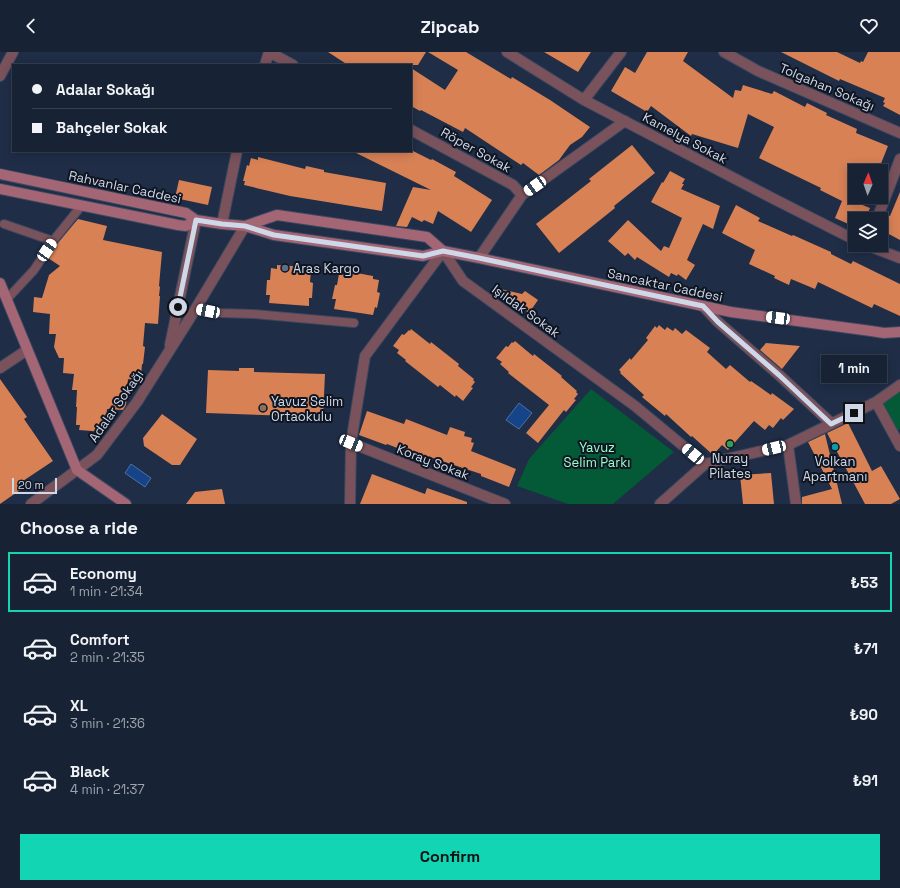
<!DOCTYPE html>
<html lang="en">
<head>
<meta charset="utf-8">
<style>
	body { margin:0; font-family:"Space Grotesk",sans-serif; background:#202a3c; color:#f1f3f6; height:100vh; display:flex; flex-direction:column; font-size:15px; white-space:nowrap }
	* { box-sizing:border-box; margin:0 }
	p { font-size:13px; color:#9ea4ac }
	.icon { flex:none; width:22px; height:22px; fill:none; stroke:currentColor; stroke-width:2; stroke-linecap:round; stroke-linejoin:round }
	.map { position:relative; height:452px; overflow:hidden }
	.drawer { display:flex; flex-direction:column; background:#172234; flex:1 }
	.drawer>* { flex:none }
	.top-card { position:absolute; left:12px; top:12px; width:400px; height:88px; border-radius:0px; box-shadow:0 2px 10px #0003,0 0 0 1px #363f4f; display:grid; align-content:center; height:88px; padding:0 20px; background:#172234 }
	.needle { width:26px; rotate:2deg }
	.buttons { position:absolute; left:848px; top:112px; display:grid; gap:8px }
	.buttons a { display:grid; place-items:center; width:40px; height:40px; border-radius:0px; background:#172234; box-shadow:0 2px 10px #0003,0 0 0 1px #363f4f; font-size:20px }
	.scale { position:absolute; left:12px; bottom:10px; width:45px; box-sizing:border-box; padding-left:4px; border:2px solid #cfd8e9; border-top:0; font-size:11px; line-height:14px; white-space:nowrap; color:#cfd8e9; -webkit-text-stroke:3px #0f1521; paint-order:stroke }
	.end { position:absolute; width:18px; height:18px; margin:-9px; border:5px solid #cfd8e9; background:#111; box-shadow:0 0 0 2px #111 }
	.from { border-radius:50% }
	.bubble { position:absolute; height:28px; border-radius:0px; background:#172234; box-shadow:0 2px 10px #0003,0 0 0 1px #363f4f; font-size:13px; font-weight:600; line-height:28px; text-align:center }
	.car { position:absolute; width:12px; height:24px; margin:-12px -6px; border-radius:5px; box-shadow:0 0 3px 1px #0007; background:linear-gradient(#fff 24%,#345 0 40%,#fff 0 76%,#345 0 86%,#fff 0) }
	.top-card b { display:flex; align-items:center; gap:14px; height:38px; font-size:15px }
	.top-card b+b { border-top:1px solid #363f4f }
	.top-card i { width:10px; height:10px; background:#f1f3f6 }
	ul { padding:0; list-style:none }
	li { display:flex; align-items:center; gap:12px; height:60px; margin:0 8px 6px; padding:0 12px; border:2px solid transparent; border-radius:0px }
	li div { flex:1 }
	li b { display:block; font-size:15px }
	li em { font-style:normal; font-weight:600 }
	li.current { border-color:#12d5b4 }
	li>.icon { width:36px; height:36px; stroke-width:1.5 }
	h2 { padding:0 20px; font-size:18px; line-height:48px }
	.button { display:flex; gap:8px; margin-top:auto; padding:8px 20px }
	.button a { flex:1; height:46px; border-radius:0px; background:#12d5b4; color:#111; font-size:16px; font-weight:600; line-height:46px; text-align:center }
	header { display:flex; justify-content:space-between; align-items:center; height:52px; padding:0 20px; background:#172234; font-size:18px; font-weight:600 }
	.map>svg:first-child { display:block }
</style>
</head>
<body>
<header><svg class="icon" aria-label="back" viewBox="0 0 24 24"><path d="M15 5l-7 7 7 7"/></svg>Zipcab<svg class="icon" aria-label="heart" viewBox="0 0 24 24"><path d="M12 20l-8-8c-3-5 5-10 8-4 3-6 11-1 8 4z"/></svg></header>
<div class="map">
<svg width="900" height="452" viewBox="0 0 900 452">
	<rect width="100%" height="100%" fill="#1f2d46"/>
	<path fill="#045937" d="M591 337 674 400 613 452H568L517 434 529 407Z
		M900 339V377L896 379 880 351Z"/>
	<path fill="#154588" stroke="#4d71a5" d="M519 351 532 361 519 377 506 368Z
		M131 412 151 426 145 435 125 421Z"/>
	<path fill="#d88155" d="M328 0H426L418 13H348Z
		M428 0H466L511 27 512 25 550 48 590 75 582 85 570 93 559 108 539 123 523 111 521 113 465 76 463 80 421 58 420 59 411 54V16L445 38 458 18Z
		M544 0H591L578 20Z
		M647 0H688L683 9 733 46 735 38 741 39 743 33 772 42 774 39 805 55 807 51 827 61 826 63 857 77 856 81 888 94 878 119H855V150L870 156 865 167H855V175L835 166 842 149 820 138 821 136 759 106 774 75 748 62 738 96 692 82 691 84 651 54 647 60 611 39 625 15 635 21Z
		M781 0H837L860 11 861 9 863 10 868 0H900V63L883 54 885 51 883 50 885 46 840 27 839 29Z
		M632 93 655 121 614 154 615 156 559 201 536 172 591 129 589 127Z
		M352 99H413L431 108 432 107 456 120 454 124 492 148 471 180 438 159 433 172 424 168 422 170 412 165 407 175 396 174 413 135 431 138Z
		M258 105 305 117 306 114 324 118V120L386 131 382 159 290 144 244 133 245 129H243L247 113 249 114 251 106 258 108Z
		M670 119 685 127 682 132H684L681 137 720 154 713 177 703 172 687 208 695 213 686 228 678 222 677 224 671 221 669 225 637 205 635 208 628 201 625 204 608 189 628 168 661 199 664 194 669 196 682 166 651 150 662 130 663 131Z
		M179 128 212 135 208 153 175 146Z
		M900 140V188L885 180 884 166 886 163 890 164Z
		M736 153 760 166 758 169 792 184 793 183 831 200V202L851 212 853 209 900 232V264L874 252 872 256 818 230 815 237 791 227 789 233 774 226 775 224 749 212 755 198 722 181Z
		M78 167 107 174 103 188 162 200 159 234 160 235 159 244H160L158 272 145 271 143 294 145 295 143 312H142L141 324H136V328L128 327 126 353 123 358 107 357 105 380 79 378 80 373H76L77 355H76L77 338H72L74 322 63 321 64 306H59L54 295 56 282H49L50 262 33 260 34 245 42 246 49 223 60 214 48 206 57 192Z
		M277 213 305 215V218H311L310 230 313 231 312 246H309V254L269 251 270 243H266L267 228H270L271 216 277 217Z
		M346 219 373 224V227L379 228 377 240 380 241 377 256 375 255 373 263 334 257 336 247H332L335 233H337L339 222 345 223Z
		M492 235 522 242 525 239 538 248 529 261Z
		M659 273 665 278 667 275 673 279 675 276 682 282 686 278 710 296 707 300 726 317 730 313 750 330 751 329 771 343 772 341 794 357 783 368 781 366 773 376 769 373 765 378 754 369 728 398 722 393 713 403 692 384 691 385 666 362 665 364 642 345 644 343 620 321 621 320 619 318 630 306 631 308 648 288 646 286 655 274 657 276Z
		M411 277 430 292 431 290 459 312 458 314 474 327 473 328 475 330 471 335 473 336 463 349 456 343 455 345 440 333 438 335 405 309 406 308 397 301 399 298 393 294 402 282 404 283 409 278 410 279Z
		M515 289 533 304 534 302 562 324 561 325 577 339 576 340 578 342 574 347 576 348 566 360 564 358 538 391 526 381 549 353 508 321 509 320 500 312 502 310 496 306 506 294 508 295 512 290 513 291Z
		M766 291 800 294 782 317 760 298Z
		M239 316H254V320L325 322 323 365 206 361 208 318 239 319Z
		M0 327 27 365 24 367 53 409 20 431 23 436 0 452Z
		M367 359 404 372 406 367 447 383 450 375 465 380 464 384 472 386 471 390 474 391 471 399 516 417 509 435 481 424V422L424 403 423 406 387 392 386 393 359 383Z
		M162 362 197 387 180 413H172L144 394 143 386Z
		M848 371 872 419 881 414 900 447 891 452H865L827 381Z
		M825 382 842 452H802V445L832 437 808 390Z
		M771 421 774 452H743L740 423Z
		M372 422 425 442 427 436 467 450V452H360Z
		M222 437 225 452H186L195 440Z"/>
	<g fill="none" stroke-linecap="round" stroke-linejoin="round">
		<defs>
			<path id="lane" d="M4 172 53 189
				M7 247 34 218 53 189 82 153
				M196 256 221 261 253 262 354 271"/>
			<path id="street" d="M269 0 293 13
				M507 0 584 48 774 147 855 188
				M724 0 758 19 900 81
				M265 13 269 0
				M0 24 13 0
				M584 48 621 0
				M411 78 513 133 522 143 479 206
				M522 143 625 69
				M877 167 900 107
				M222 172 237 99
				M866 193 900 206
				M703 254 718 270 779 323 831 371
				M170 293 196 168
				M0 316 27 298
				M876 350 900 394
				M351 391 505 452
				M788 393 796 452
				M31 452 97 403 137 350 190 266 245 174
				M350 452 351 391 365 304 443 199 463 229 635 354 705 412
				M660 452 705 412 788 393 876 350 900 333"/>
			<path id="secondary" d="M0 122 186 161 196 168 222 172 245 174 274 183 423 204 443 199 479 206 731 260 871 279 884 281 900 280
				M0 137 178 173 186 174 196 168
				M245 174 277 163 427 185 443 199
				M0 231 77 418 126 452"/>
		</defs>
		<use href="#lane" stroke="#3b4860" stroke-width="10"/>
		<use href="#street" stroke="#3b4860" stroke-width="12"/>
		<use href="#secondary" stroke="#3b4860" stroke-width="12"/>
		<use href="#lane" stroke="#7a525c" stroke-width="8"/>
		<use href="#street" stroke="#7a525c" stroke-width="10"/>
		<use href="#secondary" stroke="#a46575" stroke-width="10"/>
	</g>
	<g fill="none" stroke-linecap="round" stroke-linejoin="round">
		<path stroke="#cfd8e9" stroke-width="5" d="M178 255 196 168 222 172 245 174 274 183 423 204 443 199 479 206 703 254 718 270 779 323 831 372 854 361"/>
	</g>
	<circle fill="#5c6f8a" stroke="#0f1521" stroke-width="1.5" cx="285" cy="216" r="4"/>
	<circle fill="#8d6e63" stroke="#0f1521" stroke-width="1.5" cx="263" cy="356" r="4"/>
	<circle fill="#2e9e5b" stroke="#0f1521" stroke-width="1.5" cx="730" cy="392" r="4"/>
	<circle fill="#0f9aa8" stroke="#0f1521" stroke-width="1.5" cx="835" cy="395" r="4"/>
	<g text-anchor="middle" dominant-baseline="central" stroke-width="4" stroke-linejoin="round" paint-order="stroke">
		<g font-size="13" fill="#cfd8e9" stroke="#0f1521">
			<text transform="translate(827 35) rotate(23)">Tolgahan Sokağı</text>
			<text transform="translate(685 86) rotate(28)">Kamelya Sokak</text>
			<text transform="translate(476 98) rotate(29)">Röper Sokak</text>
			<text transform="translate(125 135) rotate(12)">Rahvanlar Caddesi</text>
			<text transform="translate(665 233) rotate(12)">Sancaktar Caddesi</text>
			<text transform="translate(526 259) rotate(36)">Işıldak Sokak</text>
			<text transform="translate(116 354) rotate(-55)">Adalar Sokağı</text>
			<text transform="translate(433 410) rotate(21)">Koray Sokak</text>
		</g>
		<g font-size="13" fill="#cfd8e9" stroke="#0f1521" text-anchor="start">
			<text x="293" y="216">Aras Kargo</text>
			<text x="271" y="349">Yavuz Selim<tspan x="271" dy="15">Ortaokulu</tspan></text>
			<text x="730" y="406" text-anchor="middle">Nuray<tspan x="730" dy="15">Pilates</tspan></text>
			<text x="835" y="409" text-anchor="middle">Volkan<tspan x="835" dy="15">Apartmanı</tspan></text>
		</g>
		<g font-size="13" fill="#99fec7" stroke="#0f1521">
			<text x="597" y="395">Yavuz<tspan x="597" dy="15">Selim Parkı</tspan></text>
		</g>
	</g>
</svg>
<div class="buttons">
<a><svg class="needle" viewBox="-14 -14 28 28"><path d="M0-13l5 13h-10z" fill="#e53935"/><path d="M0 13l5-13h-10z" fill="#9ea4ac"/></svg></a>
<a><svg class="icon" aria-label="layers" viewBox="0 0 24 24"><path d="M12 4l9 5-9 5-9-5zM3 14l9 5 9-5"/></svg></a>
</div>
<div class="scale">20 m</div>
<i class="end from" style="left:178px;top:255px"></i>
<i class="end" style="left:854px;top:361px"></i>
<div class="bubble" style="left:821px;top:303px;width:66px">1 min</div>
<i class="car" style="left:535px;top:134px;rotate:235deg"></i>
<i class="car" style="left:47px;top:198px;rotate:34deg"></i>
<i class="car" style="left:208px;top:259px;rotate:281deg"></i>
<i class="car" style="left:778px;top:266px;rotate:277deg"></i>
<i class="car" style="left:351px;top:391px;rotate:112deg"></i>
<i class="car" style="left:774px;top:396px;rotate:257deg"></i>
<i class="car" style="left:693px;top:402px;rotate:310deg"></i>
<div class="top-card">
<b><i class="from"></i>Adalar Sokağı</b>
<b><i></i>Bahçeler Sokak</b>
</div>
</div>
<section class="drawer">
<h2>Choose a ride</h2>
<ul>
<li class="current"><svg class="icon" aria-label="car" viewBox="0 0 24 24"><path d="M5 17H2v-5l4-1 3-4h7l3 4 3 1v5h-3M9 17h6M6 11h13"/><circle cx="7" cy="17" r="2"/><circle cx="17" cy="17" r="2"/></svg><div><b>Economy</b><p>1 min · 21:34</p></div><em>₺53</em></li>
<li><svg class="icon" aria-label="car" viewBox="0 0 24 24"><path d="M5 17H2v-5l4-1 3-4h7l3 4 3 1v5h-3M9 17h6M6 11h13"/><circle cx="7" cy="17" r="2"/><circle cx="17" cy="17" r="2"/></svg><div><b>Comfort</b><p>2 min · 21:35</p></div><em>₺71</em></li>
<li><svg class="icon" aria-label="car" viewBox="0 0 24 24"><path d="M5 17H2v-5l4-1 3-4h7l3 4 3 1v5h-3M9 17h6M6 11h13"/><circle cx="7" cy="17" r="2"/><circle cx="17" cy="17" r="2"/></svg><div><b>XL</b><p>3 min · 21:36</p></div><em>₺90</em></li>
<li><svg class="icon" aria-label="car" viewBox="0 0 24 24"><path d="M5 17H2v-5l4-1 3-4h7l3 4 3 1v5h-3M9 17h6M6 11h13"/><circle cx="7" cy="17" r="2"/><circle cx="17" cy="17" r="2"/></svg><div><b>Black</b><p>4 min · 21:37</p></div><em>₺91</em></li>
</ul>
<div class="button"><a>Confirm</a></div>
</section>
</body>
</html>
